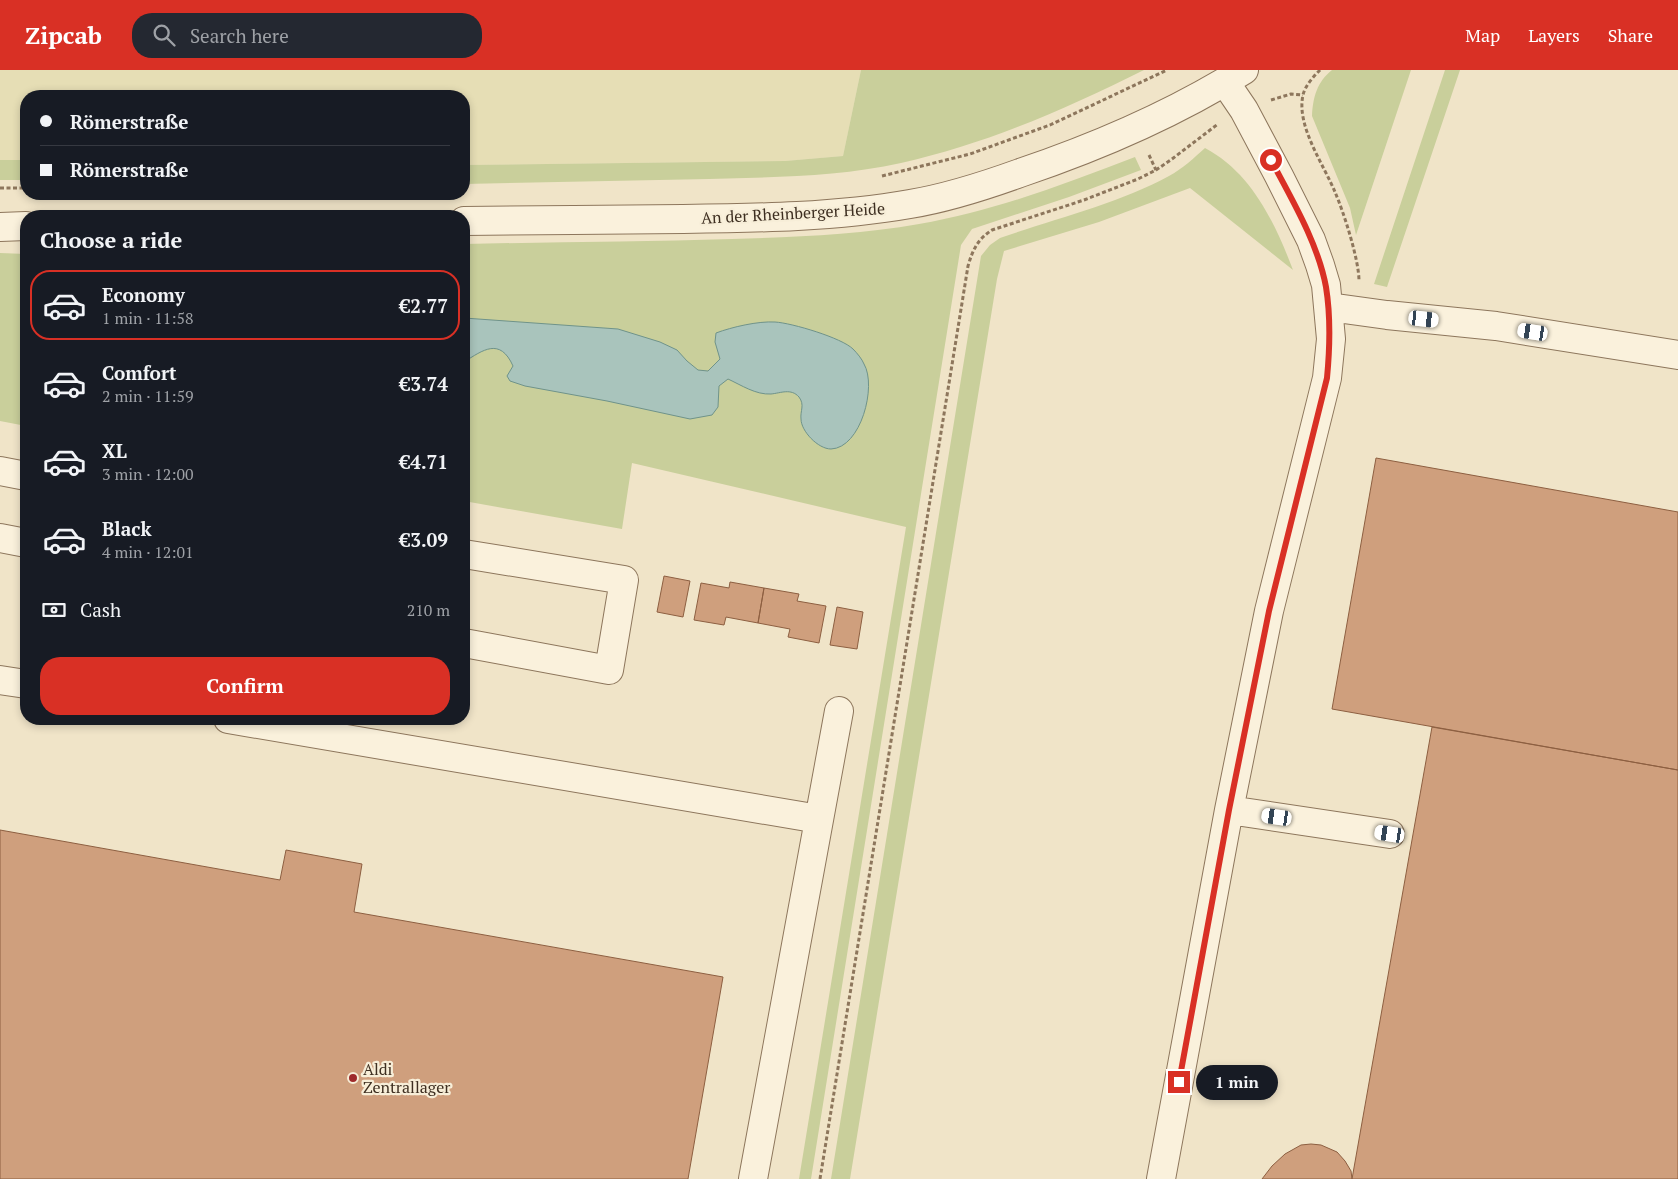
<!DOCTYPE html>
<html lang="en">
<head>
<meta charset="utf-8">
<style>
	body { margin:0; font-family:"PT Serif",serif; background:#242831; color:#f1f3f6; height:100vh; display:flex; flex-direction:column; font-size:19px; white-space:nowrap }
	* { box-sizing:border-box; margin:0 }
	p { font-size:16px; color:#9ea1a6 }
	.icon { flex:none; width:28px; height:28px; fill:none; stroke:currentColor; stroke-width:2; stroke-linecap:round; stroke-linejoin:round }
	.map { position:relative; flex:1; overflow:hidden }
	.details { position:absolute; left:20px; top:140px; width:450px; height:515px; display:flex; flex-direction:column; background:#171b24; border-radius:20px; box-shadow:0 2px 8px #0003 }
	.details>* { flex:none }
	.top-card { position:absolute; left:20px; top:20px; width:450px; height:110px; border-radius:20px; box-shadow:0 2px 8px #0003; display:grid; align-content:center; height:110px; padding:0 20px; background:#171b24 }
	.end { position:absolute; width:22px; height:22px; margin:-11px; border:6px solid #d93025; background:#fff; box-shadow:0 0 0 2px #fff }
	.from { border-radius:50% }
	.bubble { position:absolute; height:35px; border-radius:18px; background:#171b24; box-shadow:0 2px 8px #0003; font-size:16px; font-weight:700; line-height:35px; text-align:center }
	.car { position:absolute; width:15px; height:30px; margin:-15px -8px; border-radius:6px; box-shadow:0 0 4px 1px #0007; background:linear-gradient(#fff 24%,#345 0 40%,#fff 0 76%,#345 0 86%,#fff 0) }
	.top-card b { display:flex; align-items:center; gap:18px; height:48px; font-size:19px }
	.top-card b+b { border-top:1px solid #363941 }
	.top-card i { width:12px; height:12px; background:#f1f3f6 }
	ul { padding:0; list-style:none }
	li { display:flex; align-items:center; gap:15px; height:70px; margin:0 10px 8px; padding:0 10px; border:2px solid transparent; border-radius:20px }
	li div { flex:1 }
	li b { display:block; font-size:19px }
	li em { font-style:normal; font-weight:700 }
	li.selected { border-color:#d93025 }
	li>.icon { width:45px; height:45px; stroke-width:1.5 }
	h2 { padding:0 20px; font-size:22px; line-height:60px }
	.pay { display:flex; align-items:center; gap:12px; height:55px; padding:0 20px; font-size:19px }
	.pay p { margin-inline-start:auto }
	.primary-button { display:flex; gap:10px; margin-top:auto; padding:10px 20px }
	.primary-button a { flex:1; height:58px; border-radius:20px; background:#d93025; color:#fff; font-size:20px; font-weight:700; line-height:58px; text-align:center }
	header { display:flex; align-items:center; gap:30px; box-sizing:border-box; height:70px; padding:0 25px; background:#d93025; color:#fff }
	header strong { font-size:24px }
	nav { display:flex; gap:28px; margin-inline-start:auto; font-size:18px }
	.search { width:350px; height:45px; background:#242831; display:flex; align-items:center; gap:12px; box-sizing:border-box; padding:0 18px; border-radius:20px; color:#9ea1a6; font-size:19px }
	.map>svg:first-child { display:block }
</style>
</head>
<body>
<header>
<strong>Zipcab</strong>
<div class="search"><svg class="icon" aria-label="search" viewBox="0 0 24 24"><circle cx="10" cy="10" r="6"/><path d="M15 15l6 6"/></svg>Search here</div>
<nav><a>Map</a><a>Layers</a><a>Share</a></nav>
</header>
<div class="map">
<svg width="1678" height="1109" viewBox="0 0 1678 1109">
	<rect width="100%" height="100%" fill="#f0e4c8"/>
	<path fill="#e6deb5" d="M0 0H861L843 86 785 91 464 95V26H26V90H0Z"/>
	<path fill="#c9cf9b" d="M861 0H1144C1066 39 986 74 901 93 838 107 774 107 709 109 627 111 546 112 464 114V95L785 91 843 86Z
		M1332 0H1411L1356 165 1350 138 1312 46C1313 27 1317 12 1332 0Z
		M1445 0H1460L1387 217 1374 214Z
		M1205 78C1252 103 1275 153 1293 200L1190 118 1099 152 1004 181 997 209 850 1109H831L981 186 990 175 1000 168C1054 149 1120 133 1169 106 1182 99 1194 88 1205 78Z
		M1135 87 1141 100 1069 127 972 159 961 175 811 1109H799L906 457 632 393 622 459 464 431V174C553 172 642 172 732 169 794 167 857 165 919 154 994 141 1065 114 1135 87Z
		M0 90H26V110H0Z
		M0 183 26 184V356L0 351Z"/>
	<path fill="#a9c4bc" stroke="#6f938a" d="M464 248 618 259 660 272 677 280 687 291 698 300 708 301 720 289 715 272 716 263C732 257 758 251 775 252 792 253 842 268 853 279 857 283 862 289 864 294 877 316 861 378 831 379 818 379 801 361 801 349 800 341 805 335 799 327 791 318 781 323 771 324 756 325 741 315 728 309L719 316 718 337 712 345 690 349 607 331 525 316 510 311 507 306 513 296C500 267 483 280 464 292Z"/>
	<path fill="#cf9f7d" stroke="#8d5f41" d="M1376 388 1678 442V700L1332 639Z
		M664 506 690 511 683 547 657 542Z
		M730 512 764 518 758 553 726 547 724 555 694 550 701 513 729 518Z
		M764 518 799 524 797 531 826 536 819 573 788 567 790 559 758 553Z
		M837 537 863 542 857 579 830 575Z
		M1432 657 1678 700V1109H1352Z
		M0 760 280 810 286 780 362 794 354 842 723 907 688 1109H0Z
		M1311 1074 1321 1075 1337 1082 1345 1091 1351 1101 1352 1109H1262L1272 1096 1285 1084 1301 1075Z"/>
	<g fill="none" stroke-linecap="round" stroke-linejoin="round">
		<defs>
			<path id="minor" d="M464 151C537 150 610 150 683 149 759 148 836 147 910 134 947 128 984 116 1020 103 1097 77 1174 44 1244 0
				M0 157 26 156
				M1329 237 1387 245 1496 256 1678 285
				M0 401 26 406
				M0 468 26 473
				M464 484 624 510 609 600 464 573
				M0 610 26 614
				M228 649 819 749
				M1229 740 1390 764
				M753 1109 839 641
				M1161 1109 1229 740 1269 541 1327 308 1331 269 1326 215 1320 195 1311 170 1279 106 1244 40 1225 12"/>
		</defs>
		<use href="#minor" stroke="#8d765c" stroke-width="30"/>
		<path stroke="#8d765c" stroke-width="3" stroke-dasharray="4 2.5" stroke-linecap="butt" d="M1320 0C1313 7 1305 16 1303 25 1296 56 1324 95 1335 122 1344 143 1359 190 1359 211
			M1271 30 1291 24 1303 25
			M1149 85 1156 100
			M882 106 970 84 1050 55 1167 0
			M0 118H26
			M820 1109 968 196C973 179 978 169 992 160L1084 130 1138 109 1156 100 1172 89 1218 54"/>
		<use href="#minor" stroke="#faf1dc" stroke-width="28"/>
	</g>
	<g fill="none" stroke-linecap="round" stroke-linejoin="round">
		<path stroke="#d93025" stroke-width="6" d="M1179 1012 1229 740 1269 541 1327 308C1330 277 1331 248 1326 217 1318 173 1291 128 1271 90"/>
	</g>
	<circle fill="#9e2a2b" stroke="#f7eed8" stroke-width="2" cx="353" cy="1008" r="5"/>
	<g text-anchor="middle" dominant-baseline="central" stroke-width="4.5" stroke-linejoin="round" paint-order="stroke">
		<g font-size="16" fill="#3d2e20" stroke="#f7eed8">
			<text transform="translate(793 143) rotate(-3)">An der Rheinberger Heide</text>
		</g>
		<g font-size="16" fill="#3d2e20" stroke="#f7eed8" text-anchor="start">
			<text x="363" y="999">Aldi<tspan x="363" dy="18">Zentrallager</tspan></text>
		</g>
	</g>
</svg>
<i class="end from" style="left:1271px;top:90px"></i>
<i class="end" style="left:1179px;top:1012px"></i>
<div class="bubble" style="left:1196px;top:995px;width:82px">1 min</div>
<i class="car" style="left:1424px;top:249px;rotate:96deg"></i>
<i class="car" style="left:1533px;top:262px;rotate:279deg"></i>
<i class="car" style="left:1277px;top:747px;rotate:278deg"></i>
<i class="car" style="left:1390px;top:764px;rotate:279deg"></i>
<div class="top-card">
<b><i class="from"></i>Römerstraße</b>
<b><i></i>Römerstraße</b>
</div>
<section class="details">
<h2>Choose a ride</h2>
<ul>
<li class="selected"><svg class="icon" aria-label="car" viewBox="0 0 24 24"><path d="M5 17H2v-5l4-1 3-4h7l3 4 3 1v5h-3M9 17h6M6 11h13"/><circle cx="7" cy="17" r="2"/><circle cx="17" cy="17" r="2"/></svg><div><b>Economy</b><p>1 min · 11:58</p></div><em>€2.77</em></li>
<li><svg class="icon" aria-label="car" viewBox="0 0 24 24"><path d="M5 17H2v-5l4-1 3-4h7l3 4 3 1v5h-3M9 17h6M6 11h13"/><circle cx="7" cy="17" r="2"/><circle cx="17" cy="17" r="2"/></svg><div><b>Comfort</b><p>2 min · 11:59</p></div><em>€3.74</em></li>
<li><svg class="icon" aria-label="car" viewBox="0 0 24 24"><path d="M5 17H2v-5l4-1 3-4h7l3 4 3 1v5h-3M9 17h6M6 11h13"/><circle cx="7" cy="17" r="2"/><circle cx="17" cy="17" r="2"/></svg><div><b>XL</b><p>3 min · 12:00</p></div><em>€4.71</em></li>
<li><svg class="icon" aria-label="car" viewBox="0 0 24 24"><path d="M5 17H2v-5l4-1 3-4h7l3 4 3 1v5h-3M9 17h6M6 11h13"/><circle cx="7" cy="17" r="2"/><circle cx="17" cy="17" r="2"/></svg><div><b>Black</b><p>4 min · 12:01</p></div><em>€3.09</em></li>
</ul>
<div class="pay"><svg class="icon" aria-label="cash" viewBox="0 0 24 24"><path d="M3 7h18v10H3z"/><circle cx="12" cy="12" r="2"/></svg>Cash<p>210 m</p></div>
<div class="primary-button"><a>Confirm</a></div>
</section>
</div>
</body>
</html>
